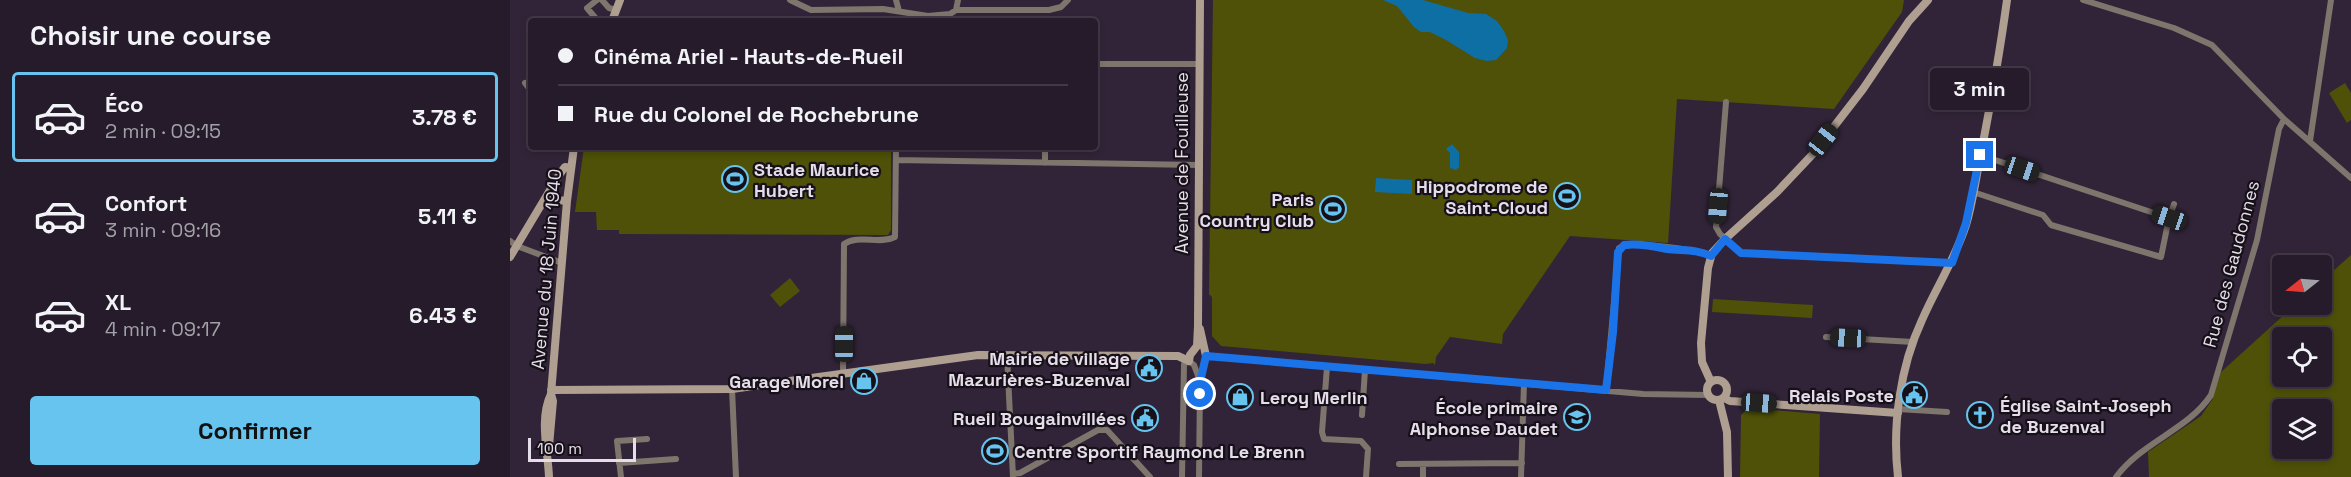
<!DOCTYPE html>
<html lang="fr">
<head>
<meta charset="utf-8">
<style>
	body { margin:0; font-family:"Space Grotesk",sans-serif; background:#2d2432; color:#f1f3f6; height:100vh; display:flex; flex-direction:column; font-size:22px; white-space:nowrap }
	* { box-sizing:border-box; margin:0 }
	p { font-size:20px; color:#a3a1a8 }
	.icon { flex:none; width:33px; height:33px; fill:none; stroke:currentColor; stroke-width:2; stroke-linecap:round; stroke-linejoin:round }
	.map { position:relative; flex:1; overflow:hidden }
	.details { display:flex; flex-direction:column; background:#251b2a; width:510px }
	.details>* { flex:none }
	.guide { position:absolute; left:18px; top:18px; width:570px; height:132px; border-radius:6px; box-shadow:0 3px 9px #0003,0 0 0 2px #423947; display:grid; align-content:center; height:132px; padding:0 30px; background:#251b2a }
	.needle { width:39px; rotate:253deg }
	.fabs { position:absolute; left:1762px; top:255px; display:grid; gap:12px }
	.fabs a { display:grid; place-items:center; width:60px; height:60px; border-radius:6px; background:#251b2a; box-shadow:0 3px 9px #0003,0 0 0 2px #423947; font-size:30px }
	.scale { position:absolute; left:18px; bottom:15px; width:108px; box-sizing:border-box; padding-left:6px; border:3px solid #e6ddea; border-top:0; font-size:16px; line-height:21px; white-space:nowrap; color:#e6ddea; -webkit-text-stroke:4px #161019; paint-order:stroke }
	.end { position:absolute; width:27px; height:27px; margin:-14px; border:8px solid #1a73e8; background:#fff; box-shadow:0 0 0 3px #fff }
	.from { border-radius:50% }
	.bubble { position:absolute; height:42px; border-radius:6px; background:#251b2a; box-shadow:0 3px 9px #0003,0 0 0 2px #423947; font-size:20px; font-weight:800; line-height:42px; text-align:center }
	.car { position:absolute; width:18px; height:36px; margin:-18px -9px; border-radius:8px; box-shadow:0 0 4px 2px #0007; background:linear-gradient(#222 24%,#8ab4d8 0 40%,#222 0 76%,#8ab4d8 0 86%,#222 0) }
	.guide b { display:flex; align-items:center; gap:21px; height:57px; font-size:22px }
	.guide b+b { border-top:2px solid #423947 }
	.guide i { width:15px; height:15px; background:#f1f3f6 }
	ul { padding:0; list-style:none }
	li { display:flex; align-items:center; gap:18px; height:90px; margin:0 12px 9px; padding:0 18px; border:3px solid transparent; border-radius:6px }
	li div { flex:1 }
	li b { display:block; font-size:22px }
	li em { font-style:normal; font-weight:800 }
	li.current { border-color:#66c4ef }
	li>.icon { width:54px; height:54px; stroke-width:1.5 }
	h2 { padding:0 30px; font-size:27px; line-height:72px }
	.action { display:flex; gap:12px; margin-top:auto; padding:12px 30px }
	.action a { flex:1; height:69px; border-radius:6px; background:#66c4ef; color:#111; font-size:24px; font-weight:800; line-height:69px; text-align:center }
	main { display:flex; flex:1; min-height:0 }
	.map>svg:first-child { display:block }
</style>
</head>
<body>
<main>
<section class="details">
<h2>Choisir une course</h2>
<ul>
<li class="current"><svg class="icon" aria-label="car" viewBox="0 0 24 24"><path d="M5 17H2v-5l4-1 3-4h7l3 4 3 1v5h-3M9 17h6M6 11h13"/><circle cx="7" cy="17" r="2"/><circle cx="17" cy="17" r="2"/></svg><div><b>Éco</b><p>2 min · 09:15</p></div><em>3.78 €</em></li>
<li><svg class="icon" aria-label="car" viewBox="0 0 24 24"><path d="M5 17H2v-5l4-1 3-4h7l3 4 3 1v5h-3M9 17h6M6 11h13"/><circle cx="7" cy="17" r="2"/><circle cx="17" cy="17" r="2"/></svg><div><b>Confort</b><p>3 min · 09:16</p></div><em>5.11 €</em></li>
<li><svg class="icon" aria-label="car" viewBox="0 0 24 24"><path d="M5 17H2v-5l4-1 3-4h7l3 4 3 1v5h-3M9 17h6M6 11h13"/><circle cx="7" cy="17" r="2"/><circle cx="17" cy="17" r="2"/></svg><div><b>XL</b><p>4 min · 09:17</p></div><em>6.43 €</em></li>
</ul>
<div class="action"><a>Confirmer</a></div>
</section>
<div class="map">
<svg width="1841" height="477" viewBox="0 0 1841 477">
	<rect width="100%" height="100%" fill="#312438"/>
	<path fill="#4e5107" fill-rule="evenodd" d="M703 0H1394L1392 12 1324 109 1167 99 1158 243 1060 236 993 334 992 344 940 337 926 357 925 365 923 363 916 364 711 346 702 336V297L699 294Z
		M1835 83 1841 93V120L1837 123 1819 93Z
		M74 147H381V230L378 235 109 234V230H87L86 212H65Z
		M1841 255V477H1639L1638 452 1691 416 1702 400 1711 372 1785 305 1812 304V281ZM1773 338H1812V376H1773ZM1773 410H1812V448H1773Z
		M280 278 290 291 270 307 260 295Z
		M1203 299 1303 305 1302 318 1202 312Z
		M1239 408 1310 414 1309 477H1230L1231 415Z"/>
	<path fill="#0e6fa5" d="M873 0H913L958 13 976 14 987 21 994 31 998 40 997 48 986 60 977 61 965 58 936 40 920 32H911L904 27 887 6Z
		M942 144 949 152V167L946 170 940 168V153L936 149Z
		M866 178 902 180V194L865 192Z"/>
	<g fill="none" stroke-linecap="round" stroke-linejoin="round">
		<path stroke="#7e756c" stroke-width="6" d="M87 0 77 8 88 21
			M92 0 99 8 106 10
			M280 0 301 10 373 9 418 16 440 14 446 10H539L551 7 558 0
			M386 0 389 11
			M1573 0 1664 28 1702 45 1774 119 1841 178
			M446 10 448 0
			M585 64H688
			M15 83 21 91
			M1216 102 1206 227 1210 234 1231 253 1442 263
			M1800 141 1821 0
			M386 160 688 165
			M535 163V147
			M1463 192 1533 215 1541 225 1651 257 1659 218 1470 155
			M1659 218 1664 204
			M0 241 7 246 52 263
			M1316 337 1403 342
			M497 355 503 477
			M817 367 812 432 814 439 851 441 858 449 856 477
			M333 375 334 244C349 234 369 245 385 237L386 147
			M222 389 226 477
			M1096 390 1109 248C1121 240 1188 250 1201 256
			M1388 409 1437 412
			M852 415 855 370
			M109 463 166 459
			M889 464 1012 463
			M503 474 510 473 588 430H597L640 477
			M111 477 107 441 137 439
			M672 477 674 364 679 361 684 365 690 381
			M689 477 690 382 696 356 1133 394 1198 395
			M913 477V464
			M1011 477 1014 383
			M1606 477C1633 441 1678 430 1701 395L1747 240 1769 129 1774 119"/>
		<path stroke="#af9f91" stroke-width="8" d="M102 21 110 0
			M36 199 57 201
			M0 257 49 175 55 167 61 168
			M690 329 696 356
			M679 361 680 355 687 346 688 326 690 0
			M1197 390a10 10 0 1 1 20 0a10 10 0 1 1-20 0Z
			M1201 382 1192 362 1191 343 1198 268 1202 253 1215 239 1267 192 1302 155 1353 89 1399 21 1418 0
			M41 390 222 389 468 355 668 356 679 361
			M1214 398 1220 401 1388 413
			M1209 400 1217 432 1218 477
			M39 446 43 401 41 394
			M39 477C38 451 29 419 41 394L57 201 64 147
			M1388 477C1382 426 1390 367 1412 320 1426 288 1445 259 1456 225 1463 202 1466 177 1471 153 1481 102 1490 51 1497 0"/>
	</g>
	<g fill="none" stroke-linecap="round" stroke-linejoin="round">
		<path stroke="#1a73e8" stroke-width="8" d="M690 394V382L696 356 1096 390 1103 332 1108 252 1114 245C1128 243 1143 246 1157 249 1173 251 1186 249 1201 256L1215 239 1231 253 1442 263 1456 223 1470 155"/>
	</g>
	<defs>
		<symbol id="stadium-ring" viewBox="-11 -11 22 22"><circle r="9.5" fill="#161019" stroke="#66c4ef" stroke-width="1.5"/><path d="M0-5a6.5 5 0 1 0 0 10a6.5 5 0 1 0 0-10ZM-3.5-1.8h7v3.6h-7Z" fill="#66c4ef"/></symbol>
		<symbol id="civic-ring" viewBox="-11 -11 22 22"><circle r="9.5" fill="#161019" stroke="#66c4ef" stroke-width="1.5"/><path d="M-.6-6.5H3V-4.5H.6V-3L4-1V1h2V6H-6V1h2V-1L-.6-3ZM-1.2 2.5V6h2.4V2.5Z" fill="#66c4ef"/></symbol>
		<symbol id="shop-ring" viewBox="-11 -11 22 22"><circle r="9.5" fill="#161019" stroke="#66c4ef" stroke-width="1.5"/><path d="M-5-2.5h2.3a2.7 3.5 0 0 1 5.4 0H5L5.5 6h-11ZM-1.5-2.5h3a1.5 2.3 0 0 0-3 0Z" fill="#66c4ef"/></symbol>
		<symbol id="church-ring" viewBox="-11 -11 22 22"><circle r="9.5" fill="#161019" stroke="#66c4ef" stroke-width="1.5"/><path d="M-1.2-6h2.4v3.5h3.3v2.4h-3.3V6h-2.4V-.1h-3.3v-2.4h3.3Z" fill="#66c4ef"/></symbol>
		<symbol id="school-ring" viewBox="-11 -11 22 22"><circle r="9.5" fill="#161019" stroke="#66c4ef" stroke-width="1.5"/><path d="M0-5L7-2L0 1L-7-2ZM-4 1L0 2.5L4 1V4Q0 6-4 4Z" fill="#66c4ef"/></symbol>
	</defs>
	<g fill-rule="evenodd">
		<use href="#stadium-ring" x="210" y="164" width="30" height="30"/>
		<use href="#stadium-ring" x="1042" y="181" width="30" height="30"/>
		<use href="#stadium-ring" x="808" y="194" width="30" height="30"/>
		<use href="#civic-ring" x="624" y="353" width="30" height="30"/>
		<use href="#shop-ring" x="339" y="366" width="30" height="30"/>
		<use href="#civic-ring" x="1389" y="380" width="30" height="30"/>
		<use href="#shop-ring" x="715" y="382" width="30" height="30"/>
		<use href="#church-ring" x="1455" y="400" width="30" height="30"/>
		<use href="#school-ring" x="1052" y="402" width="30" height="30"/>
		<use href="#civic-ring" x="620" y="403" width="30" height="30"/>
		<use href="#stadium-ring" x="470" y="436" width="30" height="30"/>
	</g>
	<g text-anchor="middle" dominant-baseline="central" stroke-width="4.5" stroke-linejoin="round" paint-order="stroke">
		<g font-size="18" fill="#e6ddea" stroke="#161019">
			<text transform="translate(671 163) rotate(-90)">Avenue de Fouilleuse</text>
			<text transform="translate(1721 264) rotate(-75)">Rue des Gaudonnes</text>
			<text transform="translate(36 269) rotate(-85)">Avenue du 18 Juin 1940</text>
		</g>
		<g font-size="18" font-weight="bold" fill="#e6ddea" stroke="#161019" text-anchor="end">
			<text x="244" y="169" text-anchor="start">Stade Maurice<tspan x="244" dy="21">Hubert</tspan></text>
			<text x="1038" y="186">Hippodrome de<tspan x="1038" dy="21">Saint-Cloud</tspan></text>
			<text x="804" y="199">Paris<tspan x="804" dy="21">Country Club</tspan></text>
			<text x="620" y="358">Mairie de village<tspan x="620" dy="21">Mazurières-Buzenval</tspan></text>
			<text x="334" y="381">Garage Morel</text>
			<text x="1384" y="395">Relais Poste</text>
			<text x="750" y="397" text-anchor="start">Leroy Merlin</text>
			<text x="1490" y="405" text-anchor="start">Église Saint-Joseph<tspan x="1490" dy="21">de Buzenval</tspan></text>
			<text x="1048" y="407">École primaire<tspan x="1048" dy="21">Alphonse Daudet</tspan></text>
			<text x="616" y="418">Rueil Bougainvillées</text>
			<text x="504" y="451" text-anchor="start">Centre Sportif Raymond Le Brenn</text>
		</g>
	</g>
</svg>
<div class="fabs">
<a><svg class="needle" viewBox="-14 -14 28 28"><path d="M0-13l5 13h-10z" fill="#e53935"/><path d="M0 13l5-13h-10z" fill="#a3a1a8"/></svg></a>
<a><svg class="icon" aria-label="locate" viewBox="0 0 24 24"><circle cx="12" cy="12" r="6"/><path d="M12 2v4M12 18v4M2 12h4M18 12h4"/></svg></a>
<a><svg class="icon" aria-label="layers" viewBox="0 0 24 24"><path d="M12 4l9 5-9 5-9-5zM3 14l9 5 9-5"/></svg></a>
</div>
<div class="scale">100 m</div>
<i class="end from" style="left:690px;top:394px"></i>
<i class="end" style="left:1470px;top:155px"></i>
<div class="bubble" style="left:1420px;top:68px;width:99px">3 min</div>
<i class="car" style="left:1313px;top:140px;rotate:38deg"></i>
<i class="car" style="left:1512px;top:169px;rotate:109deg"></i>
<i class="car" style="left:1208px;top:206px;rotate:185deg"></i>
<i class="car" style="left:1659px;top:218px;rotate:289deg"></i>
<i class="car" style="left:1338px;top:338px;rotate:273deg"></i>
<i class="car" style="left:334px;top:344px;rotate:0deg"></i>
<i class="car" style="left:1249px;top:403px;rotate:94deg"></i>
<div class="guide">
<b><i class="from"></i>Cinéma Ariel - Hauts-de-Rueil</b>
<b><i></i>Rue du Colonel de Rochebrune</b>
</div>
</div>
</main>
</body>
</html>
